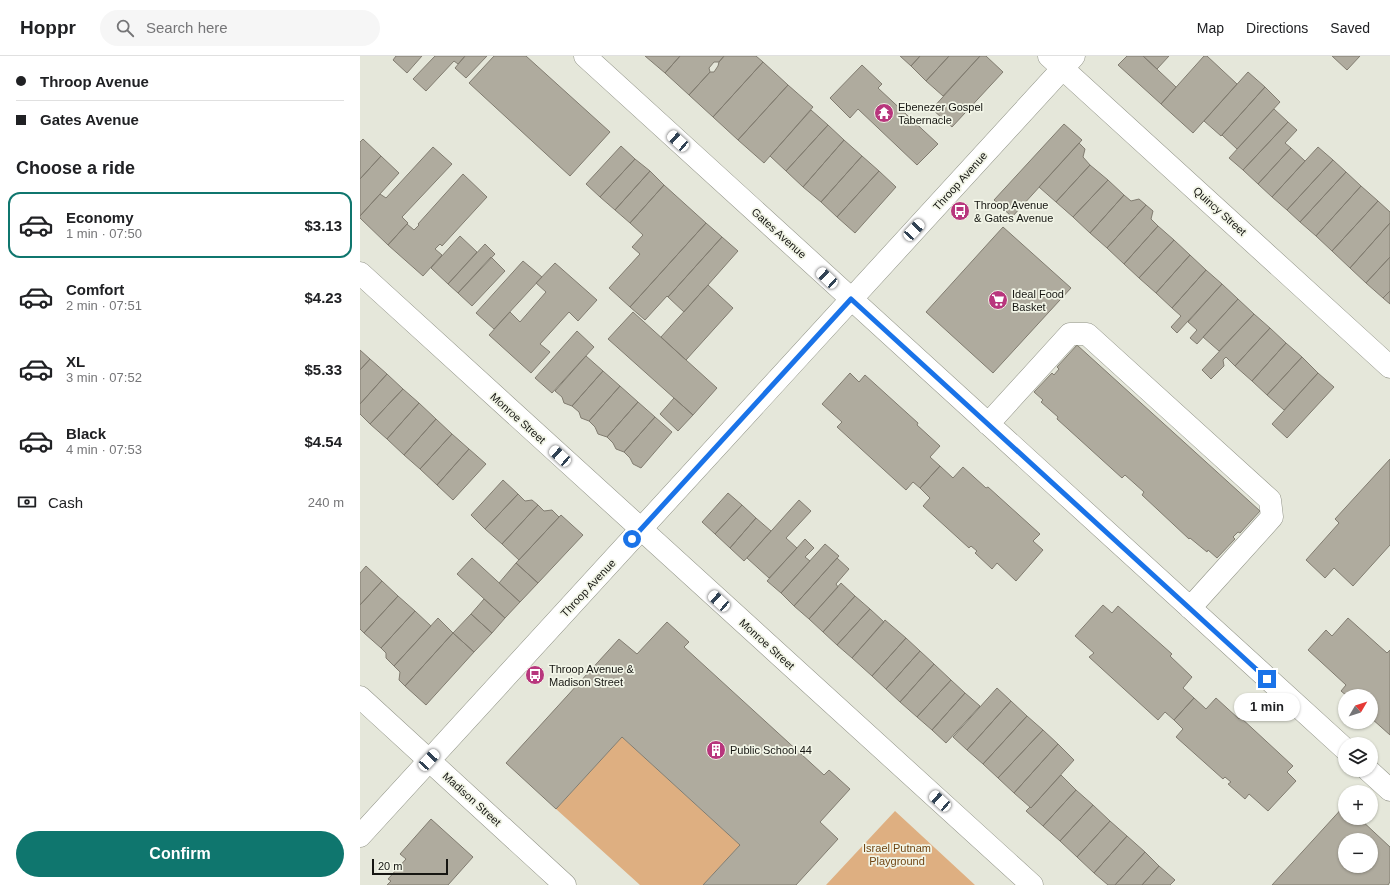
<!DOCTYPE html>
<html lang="en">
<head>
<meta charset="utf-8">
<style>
	body { margin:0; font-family:Helvetica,sans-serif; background:#f6f6f6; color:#202124; height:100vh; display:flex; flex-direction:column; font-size:15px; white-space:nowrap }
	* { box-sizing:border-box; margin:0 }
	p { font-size:13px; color:#757577 }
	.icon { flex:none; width:22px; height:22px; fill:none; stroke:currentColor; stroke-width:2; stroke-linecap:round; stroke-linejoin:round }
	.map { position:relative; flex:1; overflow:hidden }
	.side { display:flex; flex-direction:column; background:#fff; width:360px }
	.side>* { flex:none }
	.guide { display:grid; align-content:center; height:88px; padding:0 16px; background:#fff }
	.needle { width:26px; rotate:51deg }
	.fabs { position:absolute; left:978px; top:633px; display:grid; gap:8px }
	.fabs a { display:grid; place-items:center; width:40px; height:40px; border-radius:50%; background:#fff; box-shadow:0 1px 3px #0004; font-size:20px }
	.scale { position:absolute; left:12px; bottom:10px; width:76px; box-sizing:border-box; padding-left:4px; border:2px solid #161612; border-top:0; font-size:11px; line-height:14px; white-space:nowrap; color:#161612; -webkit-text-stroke:3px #f2f5e7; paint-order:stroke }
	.end { position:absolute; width:18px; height:18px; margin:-9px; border:5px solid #1a73e8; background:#fff; box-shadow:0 0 0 2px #fff }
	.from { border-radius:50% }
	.bubble { position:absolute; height:28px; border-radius:14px; background:#fff; box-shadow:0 1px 3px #0004; font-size:13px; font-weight:600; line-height:28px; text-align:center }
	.car { position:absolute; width:12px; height:24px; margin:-12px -6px; border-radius:5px; box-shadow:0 0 3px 1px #0007; background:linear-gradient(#fff 24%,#345 0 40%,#fff 0 76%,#345 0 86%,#fff 0) }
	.guide b { display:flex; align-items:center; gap:14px; height:38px; font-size:15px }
	.guide b+b { border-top:1px solid #e0e0e0 }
	.guide i { width:10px; height:10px; background:#202124 }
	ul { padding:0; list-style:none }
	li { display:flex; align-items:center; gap:12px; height:66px; margin:0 8px 6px; padding:0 8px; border:2px solid transparent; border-radius:12px }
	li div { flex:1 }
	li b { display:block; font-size:15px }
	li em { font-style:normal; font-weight:600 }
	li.active { border-color:#0f766e }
	li>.icon { width:36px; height:36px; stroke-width:1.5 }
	h2 { padding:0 16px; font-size:18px; line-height:48px }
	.pay { display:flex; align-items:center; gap:10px; height:44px; padding:0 16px; font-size:15px }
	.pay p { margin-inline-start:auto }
	.cta { display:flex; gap:8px; margin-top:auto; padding:8px 16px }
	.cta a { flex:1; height:46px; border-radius:24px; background:#0f766e; color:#fff; font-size:16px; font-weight:600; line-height:46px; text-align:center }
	header { display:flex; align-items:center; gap:24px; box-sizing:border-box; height:56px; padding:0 20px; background:#fff; border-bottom:1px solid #e0e0e0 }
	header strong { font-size:19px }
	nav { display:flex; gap:22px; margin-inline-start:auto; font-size:14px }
	.search { width:280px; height:36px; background:#f6f6f6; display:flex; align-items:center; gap:10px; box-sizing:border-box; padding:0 14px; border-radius:22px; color:#757577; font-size:15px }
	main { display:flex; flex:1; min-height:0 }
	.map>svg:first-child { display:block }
</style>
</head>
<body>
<header>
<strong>Hoppr</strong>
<div class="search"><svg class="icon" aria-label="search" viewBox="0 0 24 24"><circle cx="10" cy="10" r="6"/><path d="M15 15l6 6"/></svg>Search here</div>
<nav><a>Map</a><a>Directions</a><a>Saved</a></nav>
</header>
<main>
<section class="side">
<div class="guide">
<b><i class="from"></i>Throop Avenue</b>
<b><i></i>Gates Avenue</b>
</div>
<h2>Choose a ride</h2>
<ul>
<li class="active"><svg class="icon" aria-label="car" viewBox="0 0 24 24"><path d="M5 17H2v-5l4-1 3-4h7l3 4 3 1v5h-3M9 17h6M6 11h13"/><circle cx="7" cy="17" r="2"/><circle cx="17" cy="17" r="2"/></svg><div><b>Economy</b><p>1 min · 07:50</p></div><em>$3.13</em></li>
<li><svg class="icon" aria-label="car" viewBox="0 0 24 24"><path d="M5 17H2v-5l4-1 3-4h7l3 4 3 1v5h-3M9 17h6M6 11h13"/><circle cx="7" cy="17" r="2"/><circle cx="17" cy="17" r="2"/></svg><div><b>Comfort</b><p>2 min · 07:51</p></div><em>$4.23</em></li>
<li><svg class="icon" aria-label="car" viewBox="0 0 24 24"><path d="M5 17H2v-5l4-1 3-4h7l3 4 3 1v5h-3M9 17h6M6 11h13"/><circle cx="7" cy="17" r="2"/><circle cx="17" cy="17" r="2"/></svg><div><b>XL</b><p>3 min · 07:52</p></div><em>$5.33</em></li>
<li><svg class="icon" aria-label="car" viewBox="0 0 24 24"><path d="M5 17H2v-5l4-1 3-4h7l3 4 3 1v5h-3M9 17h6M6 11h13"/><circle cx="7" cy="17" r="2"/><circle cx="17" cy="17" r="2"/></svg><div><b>Black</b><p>4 min · 07:53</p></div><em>$4.54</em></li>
</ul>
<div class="pay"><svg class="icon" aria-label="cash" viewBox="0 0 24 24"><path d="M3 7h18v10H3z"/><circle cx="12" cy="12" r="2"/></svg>Cash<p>240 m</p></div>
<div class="cta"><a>Confirm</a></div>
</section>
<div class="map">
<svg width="1030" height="829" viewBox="0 0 1030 829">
	<rect width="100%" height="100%" fill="#e5e7da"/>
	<path fill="#deaf81" d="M262 681 380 789 343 829H280L196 753Z
		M535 755 615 829H466Z"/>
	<path fill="#afab9e" stroke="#817c70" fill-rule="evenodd" d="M36 0H62L47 17 33 4Z
		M75 0H105L98 8 94 5 66 35 53 23Z
		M105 0H127L106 22 95 12Z
		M134 0H166L250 76 210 120 109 27Z
		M285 0H320L305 17Z
		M320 0H364L359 6H354L349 12 350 16 329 39 305 17Z
		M364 0H396L403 6 353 61 329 39 350 16H354L358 10 359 6Z
		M540 0H560L551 10Z
		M560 0H589L566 25 551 10Z
		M589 0H620L583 40 566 25Z
		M620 0H626L643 16 592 71 572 53Z
		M767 0H783L816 31 801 48 758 9Z
		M783 0H809L797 13Z
		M844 0H847L877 28 833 77 801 48Z
		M972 0H1000L987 14Z
		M403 6 428 29 378 84 353 61Z
		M502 9 522 28 518 32 578 88 557 109 498 53 490 62 470 42Z
		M888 16 905 31 861 80 844 65Z
		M428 29 453 51 404 107 378 84Z
		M905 31 920 46 877 93 862 79Z
		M914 53 928 66 883 114 869 102Z
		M451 54 468 69 426 115 410 100Z
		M928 66 937 74 925 87 931 92 898 128 883 114Z
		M704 68 722 84 652 161 634 144Z
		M468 69 484 84 443 131 426 115Z
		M3 83 21 100 0 123V86Z
		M484 84 502 100 461 146 443 131Z
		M719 87 725 93 723 101 730 109 696 146 679 131Z
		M261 90 275 103 240 141 226 128Z
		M73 91 92 108 42 161 48 167 28 189 0 162V160L20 138 26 142Z
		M958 91 973 104 927 154 912 141Z
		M931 92 945 105 912 141 898 128Z
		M21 100 39 117 0 160V123Z
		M502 100 519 115 477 161 461 146Z
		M275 103 290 115 255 154 240 141Z
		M973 104 986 116 940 166 927 154Z
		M730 109 748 124 713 161 696 146Z
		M290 115 304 129 270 167 255 154Z
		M519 115 536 131 495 177 477 161Z
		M986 116 1001 130 956 180 940 166Z
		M103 118 127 141 82 190 80 188 75 193 82 199 63 220 28 189 47 168 54 174 59 169 58 168Z
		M748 124 764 139 730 177 713 161Z
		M304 129 346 167 270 251 249 232 280 198 272 191 283 179 270 167Z
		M1001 130 1018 145 972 195 956 180Z
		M764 139 771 145 779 143 786 149 747 192 730 177Z
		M1018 145 1030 156V167L990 212 972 195Z
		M786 149 793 155 791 163 798 170 764 208 747 192Z
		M346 167 362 181 308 241 307 240 285 264 270 251Z
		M1030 167V201L1006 227 990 212Z
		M798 170 814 184 779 222 764 208Z
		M643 171 711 232 633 317 566 256Z
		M100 180 117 196 88 228 71 212Z
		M362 181 378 195 324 256 308 241Z
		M814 184 830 199 796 237 779 222Z
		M125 188 135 198 98 237 88 228Z
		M830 199 846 214 812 252 796 237Z
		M131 201 145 215 112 250 98 237Z
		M1030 201V235L1023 242 1006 227Z
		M163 205 182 221 134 273 116 257Z
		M195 207 237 244 218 265 209 256 180 288 190 296 171 317 129 279 150 256 160 266 186 236 176 227Z
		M846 214 862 228 817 277 811 271 821 260 812 252Z
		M862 228 878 243 837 288 830 282 837 274 828 266Z
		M348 229 373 252 326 304 301 281Z
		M1030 235V248L1023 242Z
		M878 243 894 258 859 295 843 281Z
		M273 256 357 332 333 359 248 283Z
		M894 258 910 272 875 310 866 301 863 304 864 310 851 323 842 314Z
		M910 272 926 287 892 325 875 310Z
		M217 275 234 291 192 337 175 322Z
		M926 287 942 301 907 339 892 325Z
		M717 289 900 455 880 477 878 476 873 481 875 483 857 502 848 494 847 496 830 482 829 483 782 439 784 436 765 419 762 422 697 363 698 361 681 346 683 344 674 336 692 317 694 319 699 313 697 311Z
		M0 294 10 303 0 314Z
		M226 300 243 315 212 350 204 347 202 341 195 335Z
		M942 301 958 317 924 354 907 339Z
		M10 303 27 318 0 348V314Z
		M243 315 260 330 229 365 221 362 219 356 212 350Z
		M490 317 499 326 505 319 558 367 557 369 580 390 570 401 580 410 560 432 553 426 546 434 477 371 482 366 462 348Z
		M958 317 974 331 927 382 912 368Z
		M27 318 43 333 10 368 0 358V348Z
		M260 330 278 346 247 381 238 378 235 371 229 365Z
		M43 333 59 347 27 383 10 368Z
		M314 342 333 359 318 375 300 358Z
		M278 346 295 361 264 396 256 393 253 387 247 381Z
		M59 347 76 363 44 399 27 383Z
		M295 361 312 376 281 412 273 408 270 402 264 396Z
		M76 363 92 378 60 413 44 399Z
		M92 378 109 393 77 429 60 413Z
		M109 393 126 408 93 444 77 429Z
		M1030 403V489L993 530 974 512 965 522 946 504 979 467 975 463Z
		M580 410 593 422 603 411 626 432 628 431 680 478 673 485 683 494 656 525 637 507 632 513 615 497 617 495 611 490 609 492 563 450 570 442 560 432Z
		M143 424 158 438 125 473 111 459Z
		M368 437 382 449 355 478 342 466Z
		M158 438 165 445 172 444 178 449 142 488 125 473Z
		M439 444 451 455 426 482 437 492 409 522 387 502Z
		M178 449 184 455 192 454 199 461 159 504 142 488Z
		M382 449 396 462 370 492 355 478Z
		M201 459 223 479 178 527 156 507Z
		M396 462 411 475 384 505 370 492Z
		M445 483 454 492 445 501 450 505 421 537 407 525Z
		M465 488 479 500 434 550 421 537Z
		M112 502 160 546 145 562 97 518Z
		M477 502 489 513 476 528 478 531 449 563 434 550Z
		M156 507 178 527 160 546 139 527Z
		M6 510 22 525 0 549V517Z
		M22 525 38 540 4 577 0 573V549Z
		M481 527 495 540 463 576 449 563Z
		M38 540 55 555 21 592 4 577Z
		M495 540 510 553 477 589 463 576Z
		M124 543 145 562 132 577 111 558Z
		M743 549 752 557 758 550 812 598 810 600 832 621 823 632 834 642 814 664 805 656 798 664 729 601 734 597 715 580Z
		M510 553 524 566 492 602 477 589Z
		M55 555 71 570 34 610 26 602V597L21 592Z
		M111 558 132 577 114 596 93 577Z
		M78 562 93 577 45 630 39 624 40 616 34 610Z
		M988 562 1027 597 1030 594V679L1011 662V640H987L981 635 986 629 948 594 966 574 972 580Z
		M525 564 546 582 512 620 492 602Z
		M307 566 329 586 324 591 464 719 469 714 490 733 460 766 478 783 436 829H343L380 789 262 681 196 753 146 707 259 583 277 598Z
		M93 577 114 596 66 649 45 630Z
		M546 582 560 595 526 633 512 620Z
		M560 595 574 608 540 646 526 633Z
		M574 608 591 624 557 661 540 646Z
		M591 624 605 637 572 674 557 661Z
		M637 632 651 645 607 694 593 681Z
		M605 637 620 650 586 687 572 674Z
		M834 642 846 653 856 642 879 663 880 661 933 710 927 716 936 725 908 755 889 738 885 743 868 728 871 726 865 721 863 723 816 681 823 673 814 664Z
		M651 645 667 660 623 708 607 694Z
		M667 660 683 674 638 722 623 708Z
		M683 674 698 688 654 737 638 722Z
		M698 688 714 704 671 752 654 737Z
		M701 719 716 734 683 770 666 755 670 751 671 752Z
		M716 734 733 749 700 785 683 770Z
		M733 749 750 765 717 801 700 785Z
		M985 749V762H999L1030 791V826L1028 829H912ZM985 784H1011V810H985Z
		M71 763 113 801 88 829H27L31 825 28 823 46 803 40 798Z
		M750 765 767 780 734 817 717 801Z
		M767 780 785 796 755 829H748L734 817Z
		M785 796 799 810 782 829H755Z
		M799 810 815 824 810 829H782Z"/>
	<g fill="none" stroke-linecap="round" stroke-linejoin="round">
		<defs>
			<path id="minor" d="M225 0 985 693
				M689 0 1030 311
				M0 217 672 829
				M628 368 710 278H727L910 444 912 461 830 552
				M0 641 205 829
				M1008 714 1030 734
				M0 780 714 0"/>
		</defs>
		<use href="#minor" stroke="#919387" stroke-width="23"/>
		<use href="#minor" stroke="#fff" stroke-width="22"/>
	</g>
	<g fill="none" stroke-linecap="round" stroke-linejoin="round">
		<path stroke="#1a73e8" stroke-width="5" d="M272 483 491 243 907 623"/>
	</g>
	<defs>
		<symbol id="temple-disc" viewBox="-11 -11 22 22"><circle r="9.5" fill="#b8367d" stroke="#f2f5e7"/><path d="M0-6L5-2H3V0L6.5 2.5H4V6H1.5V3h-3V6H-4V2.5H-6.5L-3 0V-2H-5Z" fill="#fff"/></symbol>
		<symbol id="bus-disc" viewBox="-11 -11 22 22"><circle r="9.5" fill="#b8367d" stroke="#f2f5e7"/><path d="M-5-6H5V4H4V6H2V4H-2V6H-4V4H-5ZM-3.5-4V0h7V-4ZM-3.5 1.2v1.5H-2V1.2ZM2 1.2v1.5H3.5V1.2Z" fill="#fff"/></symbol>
		<symbol id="supermarket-disc" viewBox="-11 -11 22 22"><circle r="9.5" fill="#b8367d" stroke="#f2f5e7"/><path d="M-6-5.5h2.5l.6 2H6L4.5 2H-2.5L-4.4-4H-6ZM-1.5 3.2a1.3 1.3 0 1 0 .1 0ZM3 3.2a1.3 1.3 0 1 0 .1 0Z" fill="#fff"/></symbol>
		<symbol id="building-disc" viewBox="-11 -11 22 22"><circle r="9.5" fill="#b8367d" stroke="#f2f5e7"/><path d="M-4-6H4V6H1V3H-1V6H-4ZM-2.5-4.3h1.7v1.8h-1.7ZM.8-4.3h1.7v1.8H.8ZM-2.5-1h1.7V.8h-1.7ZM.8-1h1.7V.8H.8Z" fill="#fff"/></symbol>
	</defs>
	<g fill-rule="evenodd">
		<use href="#temple-disc" x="513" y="46" width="22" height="22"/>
		<use href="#bus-disc" x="589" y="144" width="22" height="22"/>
		<use href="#supermarket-disc" x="627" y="233" width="22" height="22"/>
		<use href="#bus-disc" x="164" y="608" width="22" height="22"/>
		<use href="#building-disc" x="345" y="683" width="22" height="22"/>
	</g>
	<g text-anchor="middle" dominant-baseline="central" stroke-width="3.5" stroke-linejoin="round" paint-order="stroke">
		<g font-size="11" fill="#161612" stroke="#f2f5e7" text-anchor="start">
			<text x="538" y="51">Ebenezer Gospel<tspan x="538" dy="13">Tabernacle</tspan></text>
			<text x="614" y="149">Throop Avenue<tspan x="614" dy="13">&amp; Gates Avenue</tspan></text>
			<text x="652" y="238">Ideal Food<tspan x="652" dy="13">Basket</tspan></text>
			<text x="189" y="613">Throop Avenue &amp;<tspan x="189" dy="13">Madison Street</tspan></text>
			<text x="370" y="694">Public School 44</text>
		</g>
		<g font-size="11" fill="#161612" stroke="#f2f5e7">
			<text transform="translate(600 125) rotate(-48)">Throop Avenue</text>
			<text transform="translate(860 155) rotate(42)">Quincy Street</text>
			<text transform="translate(419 177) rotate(42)">Gates Avenue</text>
			<text transform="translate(158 362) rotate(42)">Monroe Street</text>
			<text transform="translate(228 532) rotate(-47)">Throop Avenue</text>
			<text transform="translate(407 588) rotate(42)">Monroe Street</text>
			<text transform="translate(112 743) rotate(42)">Madison Street</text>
		</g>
		<g font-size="11" fill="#704513" stroke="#f2f5e7">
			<text x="537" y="792">Israel Putnam<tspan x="537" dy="13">Playground</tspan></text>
		</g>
	</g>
</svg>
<div class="fabs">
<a><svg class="needle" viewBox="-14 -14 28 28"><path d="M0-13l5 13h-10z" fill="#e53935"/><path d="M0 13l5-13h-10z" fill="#757577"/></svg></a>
<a><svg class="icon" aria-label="layers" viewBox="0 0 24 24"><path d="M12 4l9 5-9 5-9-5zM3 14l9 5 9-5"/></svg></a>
<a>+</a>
<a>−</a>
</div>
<div class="scale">20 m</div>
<i class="end from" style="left:272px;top:483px"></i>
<i class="end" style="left:907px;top:623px"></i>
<div class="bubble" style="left:874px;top:637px;width:66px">1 min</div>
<i class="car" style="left:318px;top:85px;rotate:312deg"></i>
<i class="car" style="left:554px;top:174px;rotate:43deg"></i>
<i class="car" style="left:467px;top:222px;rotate:313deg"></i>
<i class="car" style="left:200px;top:400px;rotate:312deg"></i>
<i class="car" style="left:359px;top:545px;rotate:312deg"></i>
<i class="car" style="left:69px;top:704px;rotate:43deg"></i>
<i class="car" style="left:580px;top:745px;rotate:312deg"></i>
</div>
</main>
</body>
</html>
